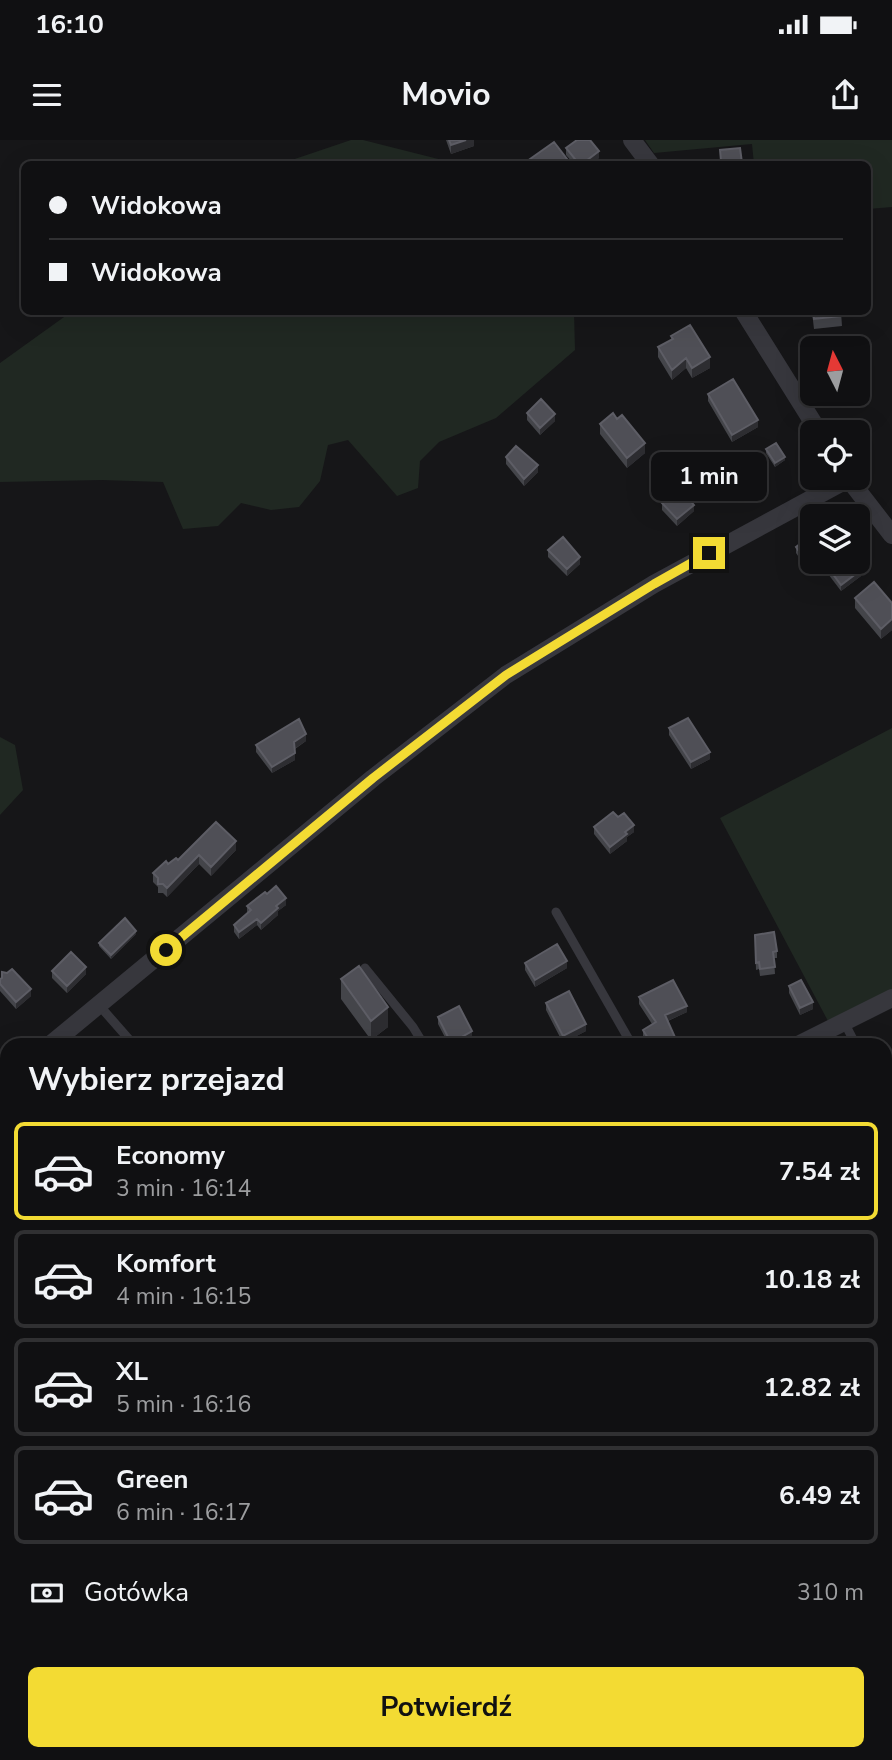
<!DOCTYPE html>
<html lang="pl">
<head>
<meta charset="utf-8">
<style>
	body { margin:0; font-family:"Nunito Sans",sans-serif; background:#19191b; color:#f1f3f6; height:100vh; display:flex; flex-direction:column; font-size:26px; white-space:nowrap }
	* { box-sizing:border-box; margin:0 }
	p { font-size:23px; color:#9c9d9f }
	.icon { flex:none; width:38px; height:38px; fill:none; stroke:currentColor; stroke-width:2; stroke-linecap:round; stroke-linejoin:round }
	.map { position:relative; flex:1; overflow:hidden }
	.panel { position:absolute; left:0px; top:898px; width:892px; height:723px; display:flex; flex-direction:column; background:#101012; border-radius:21px 21px 0 0; box-shadow:0 7px 28px #0002,0 0 0 2px #303032 }
	.panel>* { flex:none }
	.banner { position:absolute; left:21px; top:21px; width:850px; height:154px; border-radius:10px; box-shadow:0 7px 28px #0002,0 0 0 2px #303032; display:grid; align-content:center; height:154px; padding:0 28px; background:#101012 }
	.needle { width:46px; rotate:354deg }
	.fabs { position:absolute; left:800px; top:196px; display:grid; gap:14px }
	.fabs a { display:grid; place-items:center; width:70px; height:70px; border-radius:10px; background:#101012; box-shadow:0 7px 28px #0002,0 0 0 2px #303032; font-size:35px }
	.end { position:absolute; width:32px; height:32px; margin:-16px; border:9px solid #f3db33; background:#111; box-shadow:0 0 0 4px #111 }
	.from { border-radius:50% }
	.bubble { position:absolute; height:49px; border-radius:10px; background:#101012; box-shadow:0 7px 28px #0002,0 0 0 2px #303032; font-size:23px; font-weight:700; line-height:49px; text-align:center }
	.banner b { display:flex; align-items:center; gap:24px; height:66px; font-size:26px }
	.banner b+b { border-top:2px solid #303032 }
	.banner i { width:18px; height:18px; background:#f1f3f6 }
	ul { padding:0; list-style:none }
	li { display:flex; align-items:center; gap:21px; height:98px; margin:0 14px 10px; padding:0 14px; border:4px solid #303032; border-radius:10px }
	li div { flex:1 }
	li b { display:block; font-size:26px }
	li em { font-style:normal; font-weight:700 }
	li.current { border-color:#f3db33 }
	li>.icon { width:63px; height:63px; stroke-width:1.5 }
	h2 { padding:0 28px; font-size:32px; line-height:84px }
	.pay { display:flex; align-items:center; gap:18px; height:77px; padding:0 28px; font-size:26px }
	.pay p { margin-inline-start:auto }
	.cta { display:flex; gap:14px; margin-top:auto; padding:14px 28px }
	.cta a { flex:1; height:80px; border-radius:10px; background:#f3db33; color:#111; font-size:28px; font-weight:700; line-height:80px; text-align:center }
	.status { display:flex; justify-content:space-between; align-items:center; height:49px; padding:0 35px; background:#101012; direction:ltr }
	.status svg { height:19px; fill:currentColor }
	header { display:flex; justify-content:space-between; align-items:center; height:91px; padding:0 28px; background:#101012; font-size:32px; font-weight:700 }
	.map>svg:first-child { display:block }
</style>
</head>
<body>
<div class="status"><b>16:10</b><svg viewBox="0 0 49 12"><path d="M0 12V9h3v3zM5 12V6h3v6zM10 12V3h3v9zM15 12V0h3v12zM26 1h20v11H26zM47 4h2v5h-2z"/></svg></div>
<header><svg class="icon" aria-label="menu" viewBox="0 0 24 24"><path d="M4 6h16M4 12h16M4 18h16"/></svg>Movio<svg class="icon" aria-label="share" viewBox="0 0 24 24"><path d="M12 15V3M7 8l5-5 5 5M5 13v7h14v-7"/></svg></header>
<div class="map">
<svg width="892" height="1620" viewBox="0 0 892 1620">
	<rect width="100%" height="100%" fill="#161618"/>
	<path fill="#202822" d="M351 0H363L458 24H280Z
		M645 0H892V67L868 69V24H754L752 4 654 13Z
		M71 172H574L575 210 496 278 439 302 420 321 418 348 397 356 348 300 328 305 320 341 299 367 271 370 241 363 218 386 183 389 163 342 102 340 0 342V223Z
		M892 588V849L828 881 720 678Z
		M0 597 15 605 23 650 0 675Z
		M892 1243V1620H710L714 1614H886V1244Z
		M243 1614H647L653 1620H246Z"/>
	<g fill="none" stroke-linecap="round" stroke-linejoin="round">
		<path stroke="#37373d" stroke-width="9" d="M556 772 632 905
			M365 828 413 887 424 905
			M98 864 134 905
			M844 882 856 905
			M886 958 892 967"/>
		<path stroke="#37373d" stroke-width="18" d="M632 0 650 24
			M744 172 819 292
			M848 338 892 395
			M50 905 373 638 506 535 654 444 848 339
			M798 905 892 858
			M0 947 7 941
			M0 1435 7 1427"/>
	</g>
	<path fill="#44454a" d="M446 0H474V6L451 14Z
		M566 8 599 18 590 24H574L566 15Z
		M812 172H841L842 186 814 189Z
		M671 196 710 228 692 238 686 228 672 240 658 217V207L671 200Z
		M708 254 758 287 732 302 708 261Z
		M527 273 555 281 540 295 527 280Z
		M600 284 645 313 627 328 600 294Z
		M766 309 785 320 775 327 766 313Z
		M506 317 538 332 524 346 506 324Z
		M662 363 694 371 677 386 662 370Z
		M812 384V421L805 426 796 413V407L812 395 810 393V386Z
		M548 410 580 424 567 436 548 417Z
		M819 422H855L861 436 841 451Z
		M855 458 892 463V490L881 499 855 468Z
		M669 588 710 619 691 629 669 595Z
		M306 601 295 609V620L272 633 256 612V605Z
		M618 677 634 692 627 697V701L610 714 594 694V687Z
		M216 682 236 710 211 736 199 724 167 757 163 753H158V747L153 742V733L178 720Z
		M267 754 286 765 278 771V775L261 790 257 785 239 799 234 792V785L247 773V766Z
		M136 794 111 819 99 806V803Z
		M755 795 777 811V818H774L775 834 760 836 759 829 756 830Z
		M525 823 567 828 535 847 525 830Z
		M52 831 86 834 67 853 52 838Z
		M7 833 31 856 16 869 0 851V839Z
		M341 839 388 887 371 900 341 859Z
		M789 846 813 869 800 875 789 853Z
		M639 857 687 872 668 881 678 905H648L643 896V890L652 884 639 864Z
		M546 863 586 891 563 903 546 870Z
		M438 877 472 898 460 905H449L438 884Z
		M0 971 5 973 7 971V1035L0 1027Z"/>
	<path fill="#2d2d31" d="M466 0H474V6L451 14V5Z
		M599 11V18L590 24H582Z
		M710 217V228L692 238V228Z
		M686 218V228L672 240V230Z
		M555 274V281L540 295V288Z
		M758 280V287L732 302V295Z
		M645 303V313L627 328V318Z
		M785 317V320L775 327V323Z
		M538 325V332L524 346V339Z
		M694 365V371L677 386V379Z
		M812 414V421L805 426V420Z
		M580 417V424L567 436V429Z
		M861 430V436L841 451V445Z
		M892 479V490L881 499V489Z
		M306 594V601L294 609V602Z
		M710 612V619L691 629V622Z
		M295 613V620L272 633V627Z
		M634 685V692L627 697V701L610 714V707L625 692Z
		M236 701V710L211 736V727Z
		M199 715V724L167 757V748Z
		M286 758V765L278 771V775L261 790V783L276 766Z
		M257 779V785L239 799V792Z
		M136 791V794L111 819V815Z
		M567 821V828L535 847V840Z
		M86 827V834L67 853V846Z
		M31 849V856L16 869V862Z
		M813 862V869L800 875V868Z
		M687 866V872L665 882V875Z
		M388 867V887L371 900V881Z
		M586 884V891L563 903V896Z
		M472 891V898L460 905H451V903Z
		M666 898V905H653Z"/>
	<path fill="#4f4f56" stroke="#5d5d65" stroke-width="2" d="M449 0H466L451 5Z
		M577 0H590L599 11 582 24H579L566 8Z
		M554 2 567 19 559 24H523Z
		M740 8 742 23 737 24H708V22L721 21 720 10Z
		M813 172H841L842 176 814 179Z
		M690 185 710 217 692 228 686 218 672 230 658 207 673 199 671 196Z
		M733 239 758 280 732 295 708 254Z
		M541 259 555 274 540 288 527 273Z
		M613 273 617 279 622 275 645 303 627 318 600 284Z
		M776 303 785 317 775 323 766 309Z
		M516 306 538 325 524 339 506 317Z
		M679 347 694 365 677 379 662 363Z
		M812 395V414L805 420 796 407Z
		M563 397 580 417 567 429 548 410Z
		M824 422H855L861 430 841 445Z
		M874 442 892 463V479L881 489 855 458Z
		M688 578 710 612 691 622 669 588Z
		M299 579 306 594 294 602 295 613 272 627 256 605Z
		M613 672 618 677 624 673 634 685 625 692 627 694 610 707 594 687Z
		M216 682 236 701 211 727 199 715 167 748 163 744H158V738L153 733 166 721 168 724 176 718 178 720Z
		M276 746 286 758 276 766 278 768 261 783 257 779 239 792 234 785 251 770 247 766 265 752 267 754Z
		M125 778 136 791 111 815 99 803Z
		M774 792 777 811 773 812 775 827 760 829 759 822 756 823 755 795Z
		M557 804 567 821 535 840 525 823Z
		M71 812 86 827 67 846 52 831Z
		M359 826 388 867 371 881 341 839Z
		M12 829 31 849 16 862 0 844V839L2 838V832L7 833Z
		M673 840 687 866 665 875 678 904 671 905 666 898 652 905 643 890 656 882 639 857Z
		M801 840 813 862 800 868 789 846Z
		M569 851 586 884 563 896 546 863Z
		M459 866 472 891 451 903 438 877Z
		M2 969 5 973 7 971V995L4 998 7 1001V1028L0 1020V971Z"/>
	<g fill="none" stroke-linecap="round" stroke-linejoin="round">
		<path stroke="#f3db33" stroke-width="9" d="M166 810 373 638 506 535 654 444 709 413"/>
	</g>
</svg>
<div class="fabs">
<a><svg class="needle" viewBox="-14 -14 28 28"><path d="M0-13l5 13h-10z" fill="#e53935"/><path d="M0 13l5-13h-10z" fill="#9c9d9f"/></svg></a>
<a><svg class="icon" aria-label="locate" viewBox="0 0 24 24"><circle cx="12" cy="12" r="6"/><path d="M12 2v4M12 18v4M2 12h4M18 12h4"/></svg></a>
<a><svg class="icon" aria-label="layers" viewBox="0 0 24 24"><path d="M12 4l9 5-9 5-9-5zM3 14l9 5 9-5"/></svg></a>
</div>
<i class="end from" style="left:166px;top:810px"></i>
<i class="end" style="left:709px;top:413px"></i>
<div class="bubble" style="left:651px;top:312px;width:116px">1 min</div>
<div class="banner">
<b><i class="from"></i>Widokowa</b>
<b><i></i>Widokowa</b>
</div>
<section class="panel">
<h2>Wybierz przejazd</h2>
<ul>
<li class="current"><svg class="icon" aria-label="car" viewBox="0 0 24 24"><path d="M5 17H2v-5l4-1 3-4h7l3 4 3 1v5h-3M9 17h6M6 11h13"/><circle cx="7" cy="17" r="2"/><circle cx="17" cy="17" r="2"/></svg><div><b>Economy</b><p>3 min · 16:14</p></div><em>7.54 zł</em></li>
<li><svg class="icon" aria-label="car" viewBox="0 0 24 24"><path d="M5 17H2v-5l4-1 3-4h7l3 4 3 1v5h-3M9 17h6M6 11h13"/><circle cx="7" cy="17" r="2"/><circle cx="17" cy="17" r="2"/></svg><div><b>Komfort</b><p>4 min · 16:15</p></div><em>10.18 zł</em></li>
<li><svg class="icon" aria-label="car" viewBox="0 0 24 24"><path d="M5 17H2v-5l4-1 3-4h7l3 4 3 1v5h-3M9 17h6M6 11h13"/><circle cx="7" cy="17" r="2"/><circle cx="17" cy="17" r="2"/></svg><div><b>XL</b><p>5 min · 16:16</p></div><em>12.82 zł</em></li>
<li><svg class="icon" aria-label="car" viewBox="0 0 24 24"><path d="M5 17H2v-5l4-1 3-4h7l3 4 3 1v5h-3M9 17h6M6 11h13"/><circle cx="7" cy="17" r="2"/><circle cx="17" cy="17" r="2"/></svg><div><b>Green</b><p>6 min · 16:17</p></div><em>6.49 zł</em></li>
</ul>
<div class="pay"><svg class="icon" aria-label="cash" viewBox="0 0 24 24"><path d="M3 7h18v10H3z"/><circle cx="12" cy="12" r="2"/></svg>Gotówka<p>310 m</p></div>
<div class="cta"><a>Potwierdź</a></div>
</section>
</div>
</body>
</html>
